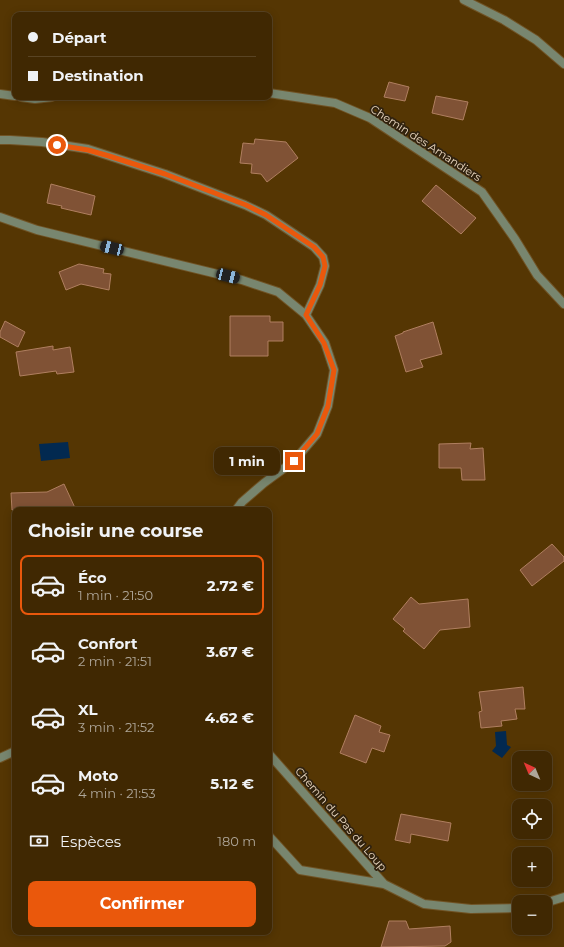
<!DOCTYPE html>
<html lang="fr">
<head>
<meta charset="utf-8">
<style>
	body { margin:0; font-family:Montserrat,sans-serif; background:#4b3411; color:#f1f3f6; height:100vh; display:flex; flex-direction:column; font-size:15px; white-space:nowrap }
	* { box-sizing:border-box; margin:0 }
	p { font-size:13px; color:#aea699 }
	.icon { flex:none; width:22px; height:22px; fill:none; stroke:currentColor; stroke-width:2; stroke-linecap:round; stroke-linejoin:round }
	.map { position:relative; flex:1; overflow:hidden }
	.side { position:absolute; left:12px; top:507px; width:260px; height:428px; display:flex; flex-direction:column; background:#402802; border-radius:8px; box-shadow:0 2px 10px #0003,0 0 0 1px #594424 }
	.side>* { flex:none }
	.hud { position:absolute; left:12px; top:12px; width:260px; height:88px; border-radius:8px; box-shadow:0 2px 10px #0003,0 0 0 1px #594424; display:grid; align-content:center; height:88px; padding:0 16px; background:#402802 }
	.needle { width:26px; rotate:316deg }
	.tools { position:absolute; left:512px; top:751px; display:grid; gap:8px }
	.tools a { display:grid; place-items:center; width:40px; height:40px; border-radius:8px; background:#402802; box-shadow:0 2px 10px #0003,0 0 0 1px #594424; font-size:20px }
	.end { position:absolute; width:18px; height:18px; margin:-9px; border:5px solid #ea580c; background:#fff; box-shadow:0 0 0 2px #fff }
	.from { border-radius:50% }
	.bubble { position:absolute; height:28px; border-radius:8px; background:#402802; box-shadow:0 2px 10px #0003,0 0 0 1px #594424; font-size:13px; font-weight:700; line-height:28px; text-align:center }
	.car { position:absolute; width:12px; height:24px; margin:-12px -6px; border-radius:5px; box-shadow:0 0 3px 1px #0007; background:linear-gradient(#222 24%,#8ab4d8 0 40%,#222 0 76%,#8ab4d8 0 86%,#222 0) }
	.hud b { display:flex; align-items:center; gap:14px; height:38px; font-size:15px }
	.hud b+b { border-top:1px solid #594424 }
	.hud i { width:10px; height:10px; background:#f1f3f6 }
	ul { padding:0; list-style:none }
	li { display:flex; align-items:center; gap:12px; height:60px; margin:0 8px 6px; padding:0 8px; border:2px solid transparent; border-radius:8px }
	li div { flex:1 }
	li b { display:block; font-size:15px }
	li em { font-style:normal; font-weight:700 }
	li.on { border-color:#ea580c }
	li>.icon { width:36px; height:36px; stroke-width:1.5 }
	h2 { padding:0 16px; font-size:18px; line-height:48px }
	.pay { display:flex; align-items:center; gap:10px; height:44px; padding:0 16px; font-size:15px }
	.pay p { margin-inline-start:auto }
	.action { display:flex; gap:8px; margin-top:auto; padding:8px 16px }
	.action a { flex:1; height:46px; border-radius:8px; background:#ea580c; color:#fff; font-size:16px; font-weight:700; line-height:46px; text-align:center }
	.map>svg:first-child { display:block }
</style>
</head>
<body>
<div class="map">
<svg width="564" height="947" viewBox="0 0 564 947">
	<rect width="100%" height="100%" fill="#553603"/>
	<path fill="#022950" d="M68 442 70 458 41 461 39 444Z
		M506 731 507 745 511 747 502 758 492 751 496 746 495 732Z"/>
	<path fill="#805235" stroke="#b07f60" d="M389 82 409 87 405 101 384 97Z
		M436 96 468 102 463 120 432 113Z
		M255 139 286 142 298 158 267 182 261 174 251 173 252 164 240 163 243 143 254 144Z
		M51 184 95 196 91 215 61 208 62 206 47 203Z
		M436 185 476 218 461 234 422 201Z
		M79 264 104 269 103 273 111 274 109 290 81 284 66 290 59 272Z
		M230 316H270V322H283V341H268V356H230Z
		M5 321 25 332 18 347 0 337V332Z
		M433 322 442 354 420 360 423 367 406 372 395 336 403 333V332Z
		M53 346V350L70 347 74 372 57 374 56 371 20 376 16 352Z
		M471 443 470 449 483 448 485 480H462L461 468H439V444Z
		M64 484 76 510H12L11 493 47 492Z
		M552 544 564 557V561L532 586 520 570Z
		M411 597 419 604 468 599 470 627 440 630 424 649 403 631 405 629 393 619Z
		M523 687 525 709H515L517 719 501 721 502 726 481 728 479 712 482 711 479 692Z
		M355 715 381 726 379 732 390 735 384 752 372 748 366 763 340 753Z
		M401 814 451 823 448 841 411 834 410 843 395 840Z
		M389 921H406L409 929 450 926 451 942 445 946 381 947Z"/>
	<g fill="none" stroke-linecap="round" stroke-linejoin="round">
		<defs>
			<path id="minor" d="M464 0 504 20 536 40 564 64
				M269 93 335 103 370 118 482 192 515 239 537 275 564 304
				M0 94 15 96
				M21 97 35 99 52 97
				M0 140H10L42 142 88 149 165 174 245 205 266 215 314 247 323 257 325 266 320 285 306 315
				M0 217 37 230 242 280 278 292 306 315 325 343 334 370 328 406 317 434 294 461 264 483 242 502 236 510
				M269 754 384 884 424 904 471 909 519 908
				M0 758 15 751
				M269 836 300 870 384 884
				M545 903 564 897"/>
		</defs>
		<use href="#minor" stroke="#705325" stroke-width="10"/>
		<use href="#minor" stroke="#78866f" stroke-width="8"/>
	</g>
	<g fill="none" stroke-linecap="round" stroke-linejoin="round">
		<path stroke="#ea580c" stroke-width="5" d="M57 145 88 150 109 156 165 174 246 205 266 215 314 247 323 257 325 266 320 285 306 315 324 343 334 370 328 406 317 434 294 461"/>
	</g>
	<g text-anchor="middle" dominant-baseline="central" stroke-width="3.5" stroke-linejoin="round" paint-order="stroke">
		<g font-size="11" fill="#ebd8c0" stroke="#30220f">
			<text transform="translate(426 143) rotate(33)">Chemin des Amandiers</text>
			<text transform="translate(341 819) rotate(49)">Chemin du Pas du Loup</text>
		</g>
	</g>
</svg>
<div class="tools">
<a><svg class="needle" viewBox="-14 -14 28 28"><path d="M0-13l5 13h-10z" fill="#e53935"/><path d="M0 13l5-13h-10z" fill="#aea699"/></svg></a>
<a><svg class="icon" aria-label="locate" viewBox="0 0 24 24"><circle cx="12" cy="12" r="6"/><path d="M12 2v4M12 18v4M2 12h4M18 12h4"/></svg></a>
<a>+</a>
<a>−</a>
</div>
<i class="end from" style="left:57px;top:145px"></i>
<i class="end" style="left:294px;top:461px"></i>
<div class="bubble" style="left:214px;top:447px;width:66px">1 min</div>
<i class="car" style="left:112px;top:248px;rotate:284deg"></i>
<i class="car" style="left:228px;top:276px;rotate:104deg"></i>
<div class="hud">
<b><i class="from"></i>Départ</b>
<b><i></i>Destination</b>
</div>
<section class="side">
<h2>Choisir une course</h2>
<ul>
<li class="on"><svg class="icon" aria-label="car" viewBox="0 0 24 24"><path d="M5 17H2v-5l4-1 3-4h7l3 4 3 1v5h-3M9 17h6M6 11h13"/><circle cx="7" cy="17" r="2"/><circle cx="17" cy="17" r="2"/></svg><div><b>Éco</b><p>1 min · 21:50</p></div><em>2.72 €</em></li>
<li><svg class="icon" aria-label="car" viewBox="0 0 24 24"><path d="M5 17H2v-5l4-1 3-4h7l3 4 3 1v5h-3M9 17h6M6 11h13"/><circle cx="7" cy="17" r="2"/><circle cx="17" cy="17" r="2"/></svg><div><b>Confort</b><p>2 min · 21:51</p></div><em>3.67 €</em></li>
<li><svg class="icon" aria-label="car" viewBox="0 0 24 24"><path d="M5 17H2v-5l4-1 3-4h7l3 4 3 1v5h-3M9 17h6M6 11h13"/><circle cx="7" cy="17" r="2"/><circle cx="17" cy="17" r="2"/></svg><div><b>XL</b><p>3 min · 21:52</p></div><em>4.62 €</em></li>
<li><svg class="icon" aria-label="car" viewBox="0 0 24 24"><path d="M5 17H2v-5l4-1 3-4h7l3 4 3 1v5h-3M9 17h6M6 11h13"/><circle cx="7" cy="17" r="2"/><circle cx="17" cy="17" r="2"/></svg><div><b>Moto</b><p>4 min · 21:53</p></div><em>5.12 €</em></li>
</ul>
<div class="pay"><svg class="icon" aria-label="cash" viewBox="0 0 24 24"><path d="M3 7h18v10H3z"/><circle cx="12" cy="12" r="2"/></svg>Espèces<p>180 m</p></div>
<div class="action"><a>Confirmer</a></div>
</section>
</div>
</body>
</html>
